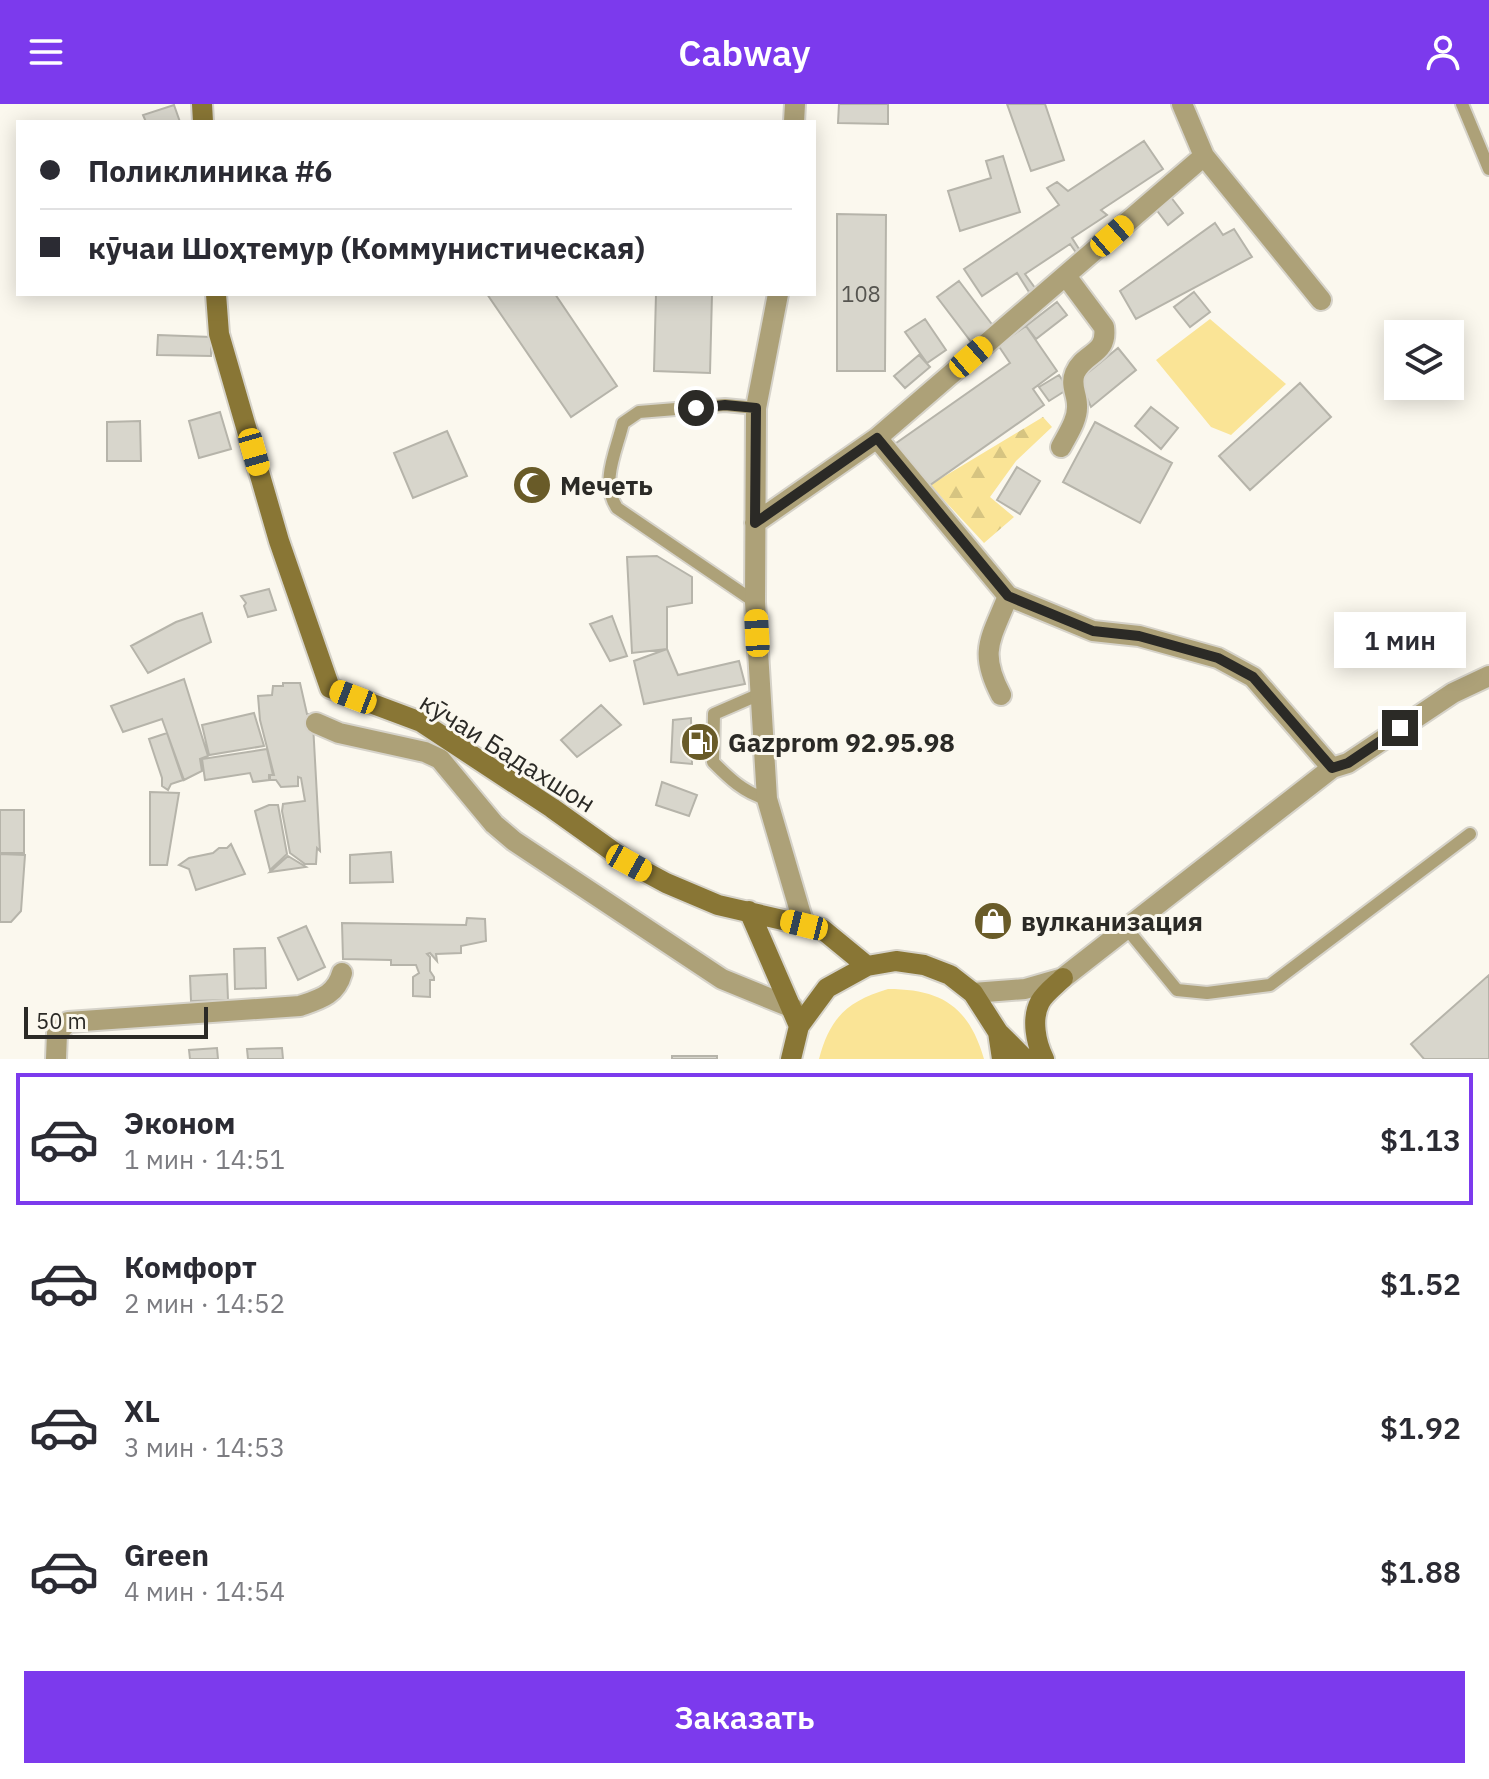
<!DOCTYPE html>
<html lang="ru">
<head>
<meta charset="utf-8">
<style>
	body { margin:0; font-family:"IBM Plex Sans",sans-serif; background:#f7f7f7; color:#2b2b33; height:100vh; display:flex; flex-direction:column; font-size:30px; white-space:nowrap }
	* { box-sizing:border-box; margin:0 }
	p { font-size:26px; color:#7c7c81 }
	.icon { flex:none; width:44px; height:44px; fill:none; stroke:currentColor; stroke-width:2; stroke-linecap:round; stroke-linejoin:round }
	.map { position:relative; height:955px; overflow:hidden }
	.drawer { display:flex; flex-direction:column; background:#fff; flex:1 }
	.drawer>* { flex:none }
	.banner { position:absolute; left:16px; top:16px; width:800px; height:176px; border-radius:0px; box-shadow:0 4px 20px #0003; display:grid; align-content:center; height:176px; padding:0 24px; background:#fff }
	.fabs { position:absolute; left:1384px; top:216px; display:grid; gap:16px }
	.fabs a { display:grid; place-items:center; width:80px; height:80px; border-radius:0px; background:#fff; box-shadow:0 4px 20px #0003; font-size:40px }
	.scale { position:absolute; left:24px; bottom:20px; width:184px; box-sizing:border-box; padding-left:8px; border:4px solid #2b2a26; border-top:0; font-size:22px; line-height:28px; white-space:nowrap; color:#2b2a26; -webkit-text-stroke:6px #fbf8ee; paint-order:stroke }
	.end { position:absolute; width:36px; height:36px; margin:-18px; border:10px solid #2b2a26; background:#fff; box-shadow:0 0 0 4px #fff }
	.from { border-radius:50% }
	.bubble { position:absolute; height:56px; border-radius:0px; background:#fff; box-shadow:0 4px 20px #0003; font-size:26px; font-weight:600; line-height:56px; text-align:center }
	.car { position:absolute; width:24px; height:48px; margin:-24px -12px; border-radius:10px; box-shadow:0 0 6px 2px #0007; background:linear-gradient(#f5c518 24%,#345 0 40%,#f5c518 0 76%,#345 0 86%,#f5c518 0) }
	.banner b { display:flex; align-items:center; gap:28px; height:76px; font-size:30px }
	.banner b+b { border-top:2px solid #e1e1e2 }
	.banner i { width:20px; height:20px; background:#2b2b33 }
	ul { padding:14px 0 0; list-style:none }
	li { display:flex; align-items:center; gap:24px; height:132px; margin:0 16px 12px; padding:0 8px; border:4px solid transparent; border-radius:0px }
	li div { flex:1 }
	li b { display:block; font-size:30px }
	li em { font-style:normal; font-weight:600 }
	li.selected { border-color:#7c3aed }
	li>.icon { width:72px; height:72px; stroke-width:1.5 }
	.action { display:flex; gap:16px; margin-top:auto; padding:16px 24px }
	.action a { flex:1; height:92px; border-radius:0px; background:#7c3aed; color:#fff; font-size:32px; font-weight:600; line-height:92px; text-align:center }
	header { display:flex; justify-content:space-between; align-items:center; height:104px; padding:0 24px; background:#7c3aed; color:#fff; font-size:36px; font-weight:600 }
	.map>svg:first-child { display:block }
</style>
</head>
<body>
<header><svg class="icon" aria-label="menu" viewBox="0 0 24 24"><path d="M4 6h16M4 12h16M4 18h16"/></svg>Cabway<svg class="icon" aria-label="person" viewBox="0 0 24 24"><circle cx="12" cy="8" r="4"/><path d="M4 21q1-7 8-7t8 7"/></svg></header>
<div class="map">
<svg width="1489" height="955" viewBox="0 0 1489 955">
	<defs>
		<pattern id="forest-firs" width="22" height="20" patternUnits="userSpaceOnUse" patternTransform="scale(2)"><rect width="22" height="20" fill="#fae496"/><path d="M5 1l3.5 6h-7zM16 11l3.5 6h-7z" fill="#d6c481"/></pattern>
	</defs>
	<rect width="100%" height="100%" fill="#fbf8ee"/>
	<path fill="#fae496" d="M1210 215 1286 280 1231 331 1211 323 1156 256Z
		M888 885C942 885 969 903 984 955H819C830 913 848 897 888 885Z"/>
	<path fill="url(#forest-firs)" d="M1043 313 1052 323 1016 357 990 393 1014 413 984 439 930 381Z"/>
	<path fill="#d8d6cc" stroke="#b6b4aa" stroke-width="2" d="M839 0H888V20L838 19Z
		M1007 0H1045L1064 56 1031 67Z
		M174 1 180 18H146L143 11Z
		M1144 37 1163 65 1101 106 1107 111 1072 134 1081 148 1077 150 1070 140 1025 170 1035 184 1029 188 1017 169 982 192 964 165 1059 101 1047 84 1057 78 1068 87Z
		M1003 52 1020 108 960 127 948 87 991 74 986 57Z
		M1167 88 1183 109 1168 121 1152 100Z
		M837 110 886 111 885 267H837Z
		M1215 119 1223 131 1234 125 1252 153 1136 215 1120 187Z
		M959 177 994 223 972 239 937 193Z
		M1194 188 1210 208 1190 223 1174 203Z
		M487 190H555L617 282 571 313Z
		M656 190H712L710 269 654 267Z
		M1057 198 1067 211 1036 235 1026 222Z
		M925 215 946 246 927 259 905 228Z
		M1026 222 1057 267 1033 285 1044 301 923 386 892 342 1010 259 998 241Z
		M158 231 211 233V252L157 251Z
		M1118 244 1136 266 1091 303 1079 276Z
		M919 251 930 263 905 284 894 272Z
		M1059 271 1068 285 1049 297 1039 283Z
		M1300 279 1331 313 1250 386 1219 352Z
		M1151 303 1178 324 1161 345 1135 322Z
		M220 308 231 345 199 354 189 317Z
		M140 317 141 357H107V318Z
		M1095 318 1172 359 1140 419 1063 378Z
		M447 327 467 372 413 394 394 349Z
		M1017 363 1040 377 1020 410 997 396Z
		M657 452 692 473V499L667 503V545L632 549 627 453Z
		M269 485 276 506 248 513 244 502 246 499 241 492Z
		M202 509 211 538 148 569 131 542 176 518Z
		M612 512 627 552 610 557 590 520Z
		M667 545 678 571 739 557 745 580 644 600 634 557Z
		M184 575 208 652 200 655 202 667 184 676 162 615 123 628 111 602Z
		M283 579H300L307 610H310L313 620 320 747 317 744 316 760H305L290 749 282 707 283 700 305 697 301 674 298 673V682L281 683 276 676H270V671H274L260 616 258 592 272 591 273 582H283Z
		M601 601 621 621 577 653 561 636Z
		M254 609 264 642 209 651 202 621Z
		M691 614 692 660 671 658 673 616Z
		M167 629 183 676 171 680 168 686 162 682V674L149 635Z
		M267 645 273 671H269V676L253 678 250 669 205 676 202 655Z
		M662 678 697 691 689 712 656 701Z
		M150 688 179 689 167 761H150Z
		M269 701H278L287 750 270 766 255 707Z
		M0 706H24V749H0Z
		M231 740 245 770 196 786 189 765 179 761 189 754 213 749 219 744H227Z
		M391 748 393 778 350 779V751Z
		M0 750 25 751 21 807 11 818H0Z
		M288 752 306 763 270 768Z
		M467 814 485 815 486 837 461 842V849L436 850 437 857 430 849 427 850 430 853V867L434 873V876H430V893L413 892V873L419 869 416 861H391V856L343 855 342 819 466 821Z
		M306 822 325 863 298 876 278 834Z
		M265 844 266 884 235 885 234 845Z
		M227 870 228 896 191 897 190 872Z
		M1489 871V955H1424L1411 940Z
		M217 944 218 955H190L189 946Z
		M282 944 283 955H248L247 945Z
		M672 952H717V955H672Z"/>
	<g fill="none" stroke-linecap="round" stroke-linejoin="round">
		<defs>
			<path id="service" d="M1462 0 1489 65
				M755 498 617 404C600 378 616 348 623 319L639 308 725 301 756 304
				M760 590 714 610 713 658C729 674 744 689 767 695
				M1127 825 1177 886 1207 889 1270 881 1470 730"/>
			<path id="minor" d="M1182 0 1204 52 1321 196
				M794 18 795 0
				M778 190 756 304 755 498 767 695 804 821
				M877 334 1008 492 1093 527 1139 532 1218 554 1253 573 1332 664
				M1061 343C1067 331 1078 316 1077 301 1077 290 1070 281 1075 269 1084 248 1108 251 1104 223L1066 172
				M755 419 877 334 1204 52
				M1001 591C978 547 991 535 1008 492
				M316 619 339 629 425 648 440 655 494 720 514 737 722 875 793 904
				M56 955 57 929 68 918 300 902C320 895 336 891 342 869"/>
			<path id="tertiary" d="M973 889 1025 885 1063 874 1332 664 1348 659 1453 589 1489 572"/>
			<path id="secondary" d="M202 0 203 18
				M216 190 219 230 279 437 330 584 421 618 552 704 629 759 666 779 718 801 822 825 867 862
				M749 807 799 922
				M998 928 1025 955
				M791 955 799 922 827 884 867 862 896 857 924 861 950 871 973 889 998 928 1002 955
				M1044 955C1036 939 1031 915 1040 898 1045 889 1056 881 1063 874"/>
		</defs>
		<use href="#service" stroke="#d6d3ca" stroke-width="16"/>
		<use href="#minor" stroke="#d6d3ca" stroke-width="24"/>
		<use href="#tertiary" stroke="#d6d3ca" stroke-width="24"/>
		<use href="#secondary" stroke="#d6d3ca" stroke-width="24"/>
		<use href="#service" stroke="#ada178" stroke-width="12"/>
		<use href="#minor" stroke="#ada178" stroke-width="20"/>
		<use href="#tertiary" stroke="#ada178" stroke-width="20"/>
		<use href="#secondary" stroke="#897635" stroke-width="20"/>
	</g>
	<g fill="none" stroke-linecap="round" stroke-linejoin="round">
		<path stroke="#2b2a26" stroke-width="10" d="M696 304 725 301 756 304 755 419 877 334 1008 492 1093 527 1139 532 1218 554 1253 573 1332 664 1348 659 1400 624"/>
	</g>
	<defs>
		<symbol id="mosque-disc" viewBox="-11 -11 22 22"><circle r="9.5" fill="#695b28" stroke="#fbf8ee"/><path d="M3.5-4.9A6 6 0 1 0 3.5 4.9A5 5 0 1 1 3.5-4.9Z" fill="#fff"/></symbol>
		<symbol id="fuel-disc" viewBox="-11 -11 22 22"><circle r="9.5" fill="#695b28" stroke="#fbf8ee"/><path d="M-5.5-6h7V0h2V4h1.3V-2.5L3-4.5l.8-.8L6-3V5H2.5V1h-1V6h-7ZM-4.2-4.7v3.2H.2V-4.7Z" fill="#fff"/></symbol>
		<symbol id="shop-disc" viewBox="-11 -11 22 22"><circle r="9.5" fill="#695b28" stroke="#fbf8ee"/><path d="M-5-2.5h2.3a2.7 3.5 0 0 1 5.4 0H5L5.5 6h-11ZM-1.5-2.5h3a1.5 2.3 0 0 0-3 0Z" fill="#fff"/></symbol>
	</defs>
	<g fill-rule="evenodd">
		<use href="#mosque-disc" x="510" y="359" width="44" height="44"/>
		<use href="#fuel-disc" x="678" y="616" width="44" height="44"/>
		<use href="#shop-disc" x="971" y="795" width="44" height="44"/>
	</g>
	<g text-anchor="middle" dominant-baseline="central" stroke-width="6" stroke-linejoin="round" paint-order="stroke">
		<g font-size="22" fill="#565550">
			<text x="861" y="189">108</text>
		</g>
		<g font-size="26" font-weight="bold" fill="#2b2a26" stroke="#fbf8ee" text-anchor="start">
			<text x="560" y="381">Мечеть</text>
			<text x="728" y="638">Gazprom 92.95.98</text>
			<text x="1021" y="817">вулканизация</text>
		</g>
		<g font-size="26" fill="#2b2a26" stroke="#fbf8ee">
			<text transform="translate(508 648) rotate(32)">кӯчаи Бадахшон</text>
		</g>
	</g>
</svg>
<div class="fabs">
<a><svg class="icon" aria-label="layers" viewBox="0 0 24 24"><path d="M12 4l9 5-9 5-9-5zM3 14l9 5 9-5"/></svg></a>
</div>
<div class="scale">50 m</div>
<i class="end from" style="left:696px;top:304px"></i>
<i class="end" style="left:1400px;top:624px"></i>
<div class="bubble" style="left:1334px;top:508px;width:132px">1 мин</div>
<i class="car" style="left:1112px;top:132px;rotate:49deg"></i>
<i class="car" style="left:971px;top:253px;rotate:49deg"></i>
<i class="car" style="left:254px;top:348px;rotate:164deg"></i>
<i class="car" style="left:757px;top:529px;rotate:357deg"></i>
<i class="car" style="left:353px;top:593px;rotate:291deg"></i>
<i class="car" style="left:629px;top:759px;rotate:119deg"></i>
<i class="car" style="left:804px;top:821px;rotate:284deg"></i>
<div class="banner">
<b><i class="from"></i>Поликлиника #6</b>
<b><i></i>кӯчаи Шоҳтемур (Коммунистическая)</b>
</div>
</div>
<section class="drawer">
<ul>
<li class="selected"><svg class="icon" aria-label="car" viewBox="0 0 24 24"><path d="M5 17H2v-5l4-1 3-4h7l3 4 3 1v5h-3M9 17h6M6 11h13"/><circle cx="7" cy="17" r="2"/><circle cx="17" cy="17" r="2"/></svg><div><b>Эконом</b><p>1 мин · 14:51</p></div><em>$1.13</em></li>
<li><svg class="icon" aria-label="car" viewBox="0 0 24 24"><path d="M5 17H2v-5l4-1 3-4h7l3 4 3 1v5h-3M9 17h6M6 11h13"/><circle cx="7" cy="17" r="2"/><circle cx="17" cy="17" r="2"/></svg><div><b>Комфорт</b><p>2 мин · 14:52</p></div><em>$1.52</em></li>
<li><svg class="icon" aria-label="car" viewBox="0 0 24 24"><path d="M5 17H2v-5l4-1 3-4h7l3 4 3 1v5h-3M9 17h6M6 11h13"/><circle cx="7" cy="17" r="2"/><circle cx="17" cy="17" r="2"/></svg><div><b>XL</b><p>3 мин · 14:53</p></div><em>$1.92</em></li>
<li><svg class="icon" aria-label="car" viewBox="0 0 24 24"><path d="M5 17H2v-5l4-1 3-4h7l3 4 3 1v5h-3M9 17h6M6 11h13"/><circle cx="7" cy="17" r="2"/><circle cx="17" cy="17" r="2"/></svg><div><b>Green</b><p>4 мин · 14:54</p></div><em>$1.88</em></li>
</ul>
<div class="action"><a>Заказать</a></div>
</section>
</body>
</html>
